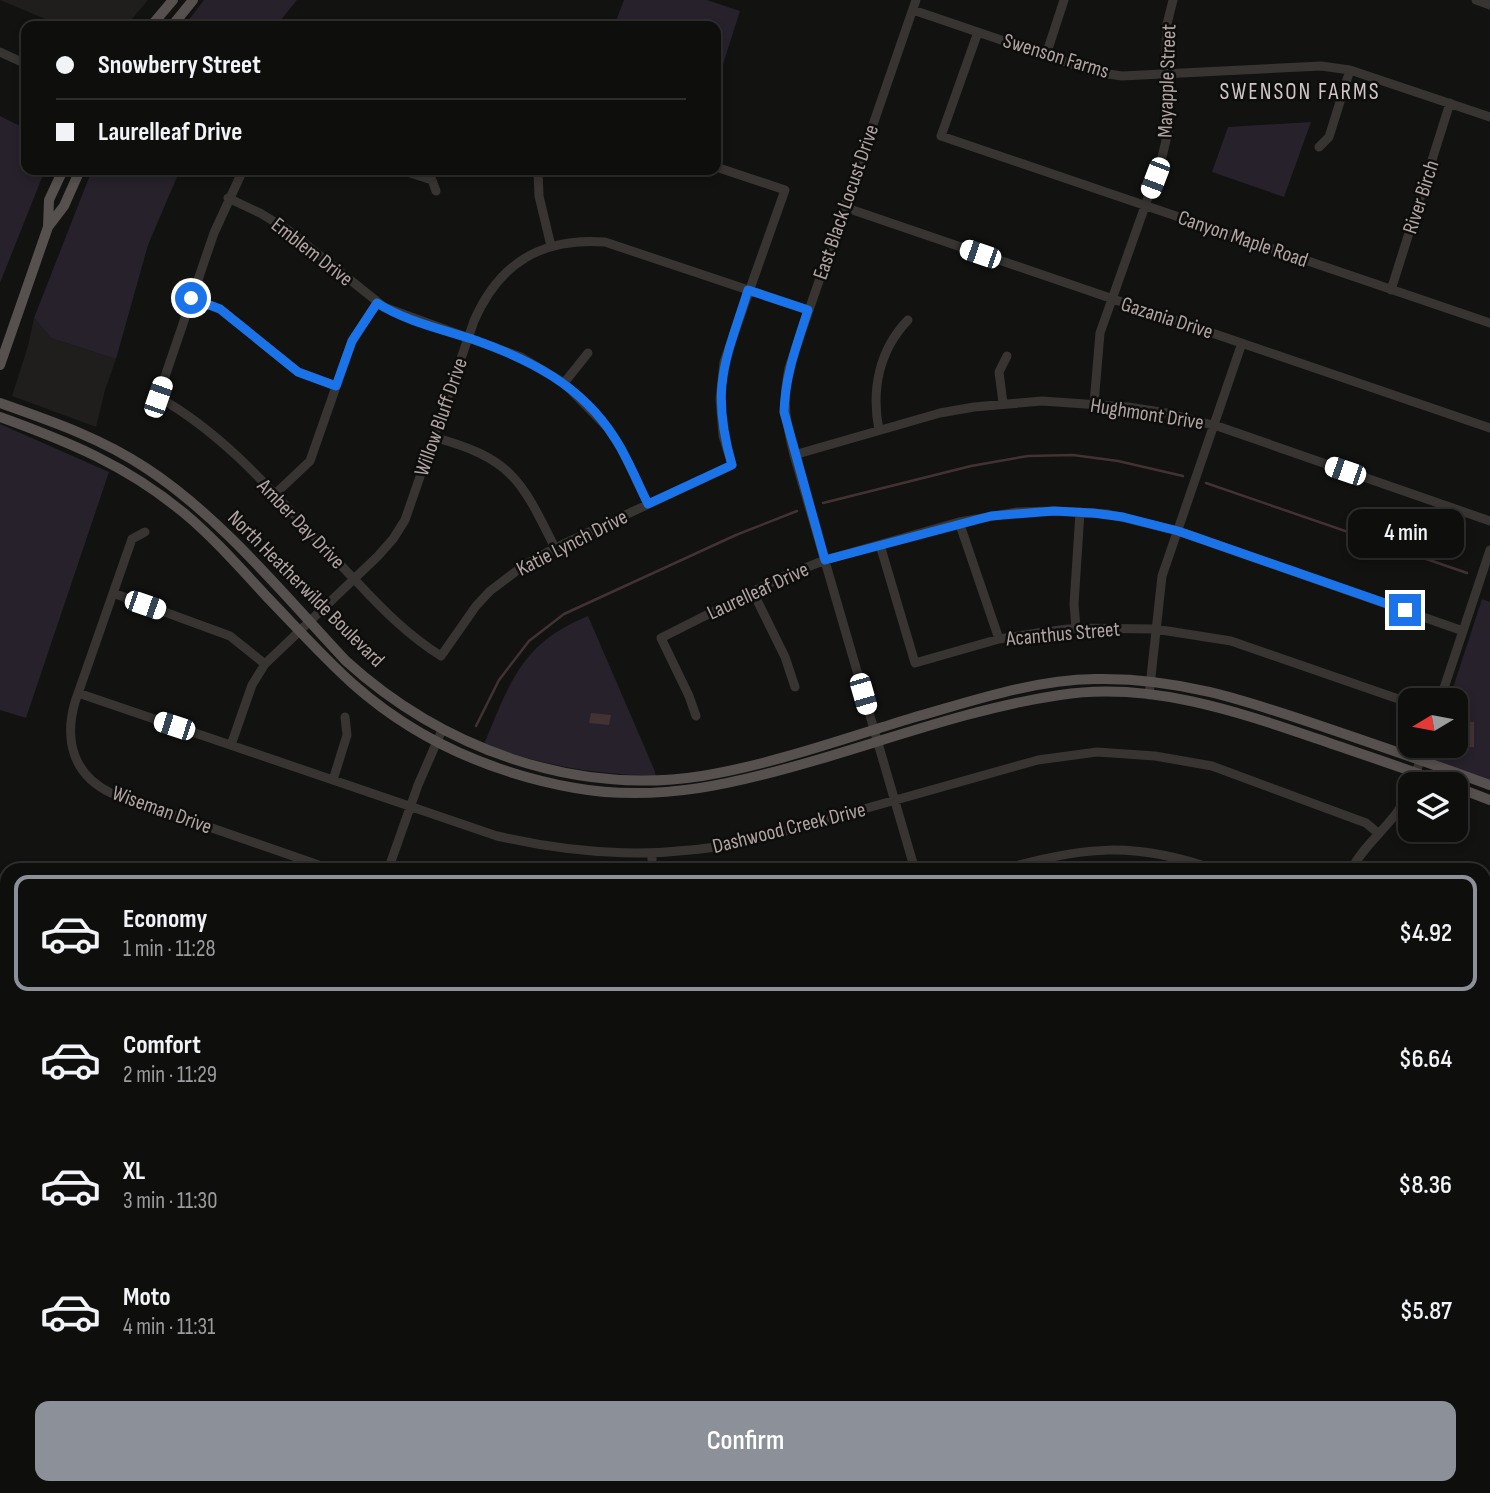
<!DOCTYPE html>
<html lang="en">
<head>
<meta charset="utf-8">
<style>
	body { margin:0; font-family:"Sofia Sans Condensed",sans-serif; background:#171716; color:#f1f3f6; height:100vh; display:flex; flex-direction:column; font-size:26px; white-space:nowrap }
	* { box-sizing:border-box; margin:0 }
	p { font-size:23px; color:#9b9c9d }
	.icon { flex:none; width:38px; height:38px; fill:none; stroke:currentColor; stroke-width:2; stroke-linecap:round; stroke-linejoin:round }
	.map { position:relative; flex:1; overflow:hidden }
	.sheet { position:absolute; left:0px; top:863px; width:1491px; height:632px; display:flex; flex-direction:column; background:#0e0e0d; border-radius:21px 21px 0 0; box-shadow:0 4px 10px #0003,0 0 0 2px #2e2e2e }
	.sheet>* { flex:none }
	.hud { position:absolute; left:21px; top:21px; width:700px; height:154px; border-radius:14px; box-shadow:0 4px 10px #0003,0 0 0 2px #2e2e2e; display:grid; align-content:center; height:154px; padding:0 35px; background:#0e0e0d }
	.needle { width:46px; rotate:260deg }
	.fabs { position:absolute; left:1398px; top:688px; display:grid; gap:14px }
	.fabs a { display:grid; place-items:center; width:70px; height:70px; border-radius:14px; background:#0e0e0d; box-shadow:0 4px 10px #0003,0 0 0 2px #2e2e2e; font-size:35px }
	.end { position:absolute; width:32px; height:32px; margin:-16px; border:9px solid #1a73e8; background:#fff; box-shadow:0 0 0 4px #fff }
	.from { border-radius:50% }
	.bubble { position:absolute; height:49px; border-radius:14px; background:#0e0e0d; box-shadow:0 4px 10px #0003,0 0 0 2px #2e2e2e; font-size:23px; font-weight:600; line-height:49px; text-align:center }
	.car { position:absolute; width:21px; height:42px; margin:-21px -10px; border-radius:9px; box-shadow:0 0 5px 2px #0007; background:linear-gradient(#fff 24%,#345 0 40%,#fff 0 76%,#345 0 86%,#fff 0) }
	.hud b { display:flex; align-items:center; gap:24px; height:66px; font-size:26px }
	.hud b+b { border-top:2px solid #2e2e2e }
	.hud i { width:18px; height:18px; background:#f1f3f6 }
	ul { padding:12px 0 0; list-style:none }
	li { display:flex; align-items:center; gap:21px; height:116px; margin:0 14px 10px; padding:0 21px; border:4px solid transparent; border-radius:14px }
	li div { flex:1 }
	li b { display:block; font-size:26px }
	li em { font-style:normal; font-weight:600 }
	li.active { border-color:#8c9099 }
	li>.icon { width:63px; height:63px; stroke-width:1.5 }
	.action { display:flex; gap:14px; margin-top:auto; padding:14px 35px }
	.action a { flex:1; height:80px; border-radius:14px; background:#8c9099; color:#fff; font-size:28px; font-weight:600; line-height:80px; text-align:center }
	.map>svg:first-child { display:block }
</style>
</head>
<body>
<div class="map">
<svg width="1490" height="1493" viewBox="0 0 1490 1493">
	<rect width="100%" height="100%" fill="#121211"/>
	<path fill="#1f1e1d" d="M0 0H148L126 26H62Z
		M34 318 51 338 116 359 105 390 96 427 12 396 28 346Z
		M1490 1341V1383L1484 1381V1351Z"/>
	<path fill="#26212a" d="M204 0H297L276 26H184Z
		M624 0H707L740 11 718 80 716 79V26H614Z
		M0 116 26 129V170H45L0 283Z
		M1311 122 1284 197 1212 172 1228 127Z
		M92 170H180L148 245 116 359 51 338 34 318Z
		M0 424 109 472 26 718 0 710Z
		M1482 599 1490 602V780L1433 760 1431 756 1434 746H1456V700H1449Z
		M588 616 654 769 656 776C591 774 545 766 484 744 510 683 521 643 588 616Z
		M1490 952V1341L1484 1349V973L1487 971Z
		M40 1488H169L174 1493H47Z
		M1275 1488H1449L1447 1493H1273Z"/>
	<path fill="#433233" d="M591 713 611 715 609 725 589 723Z
		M1458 722H1474V747H1458Z"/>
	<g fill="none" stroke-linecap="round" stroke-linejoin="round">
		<path stroke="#433233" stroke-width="2.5" d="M1206 483 1467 573
			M823 503 971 466 1028 456 1073 455 1118 461 1183 476
			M476 726 499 680 529 641 564 614 736 535 797 511
			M1484 959 1490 961"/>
		<path stroke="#433233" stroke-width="14" d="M1484 1039 1490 1028
			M1433 1493V1488"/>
		<path stroke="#373432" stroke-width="9" d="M1476 0 1490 5
			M913 10 1095 72 1122 76 1321 66 1350 70 1490 117
			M978 32 941 136 1490 323
			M0 52 24 63
			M1046 55 1064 0
			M1319 147 1329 137 1350 70
			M243 170 214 233 158 397C237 441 294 518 357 582 383 610 409 636 441 656L476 606 490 591 523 566 555 548 732 465 723 436 720 399 724 362 785 190 716 167
			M401 170 432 180 436 191
			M538 170 539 196 551 246
			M228 198 260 213 288 230 384 307 521 357 564 383 607 427 621 448 648 504
			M844 207 1490 428
			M1391 290 1450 103
			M191 298 220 309 298 372 336 386
			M564 383 588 353
			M1003 403 999 372 1007 356
			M1094 404 1100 333 1161 161 1169 128 1166 49 1167 24 1173 0
			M879 430C871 390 879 350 908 320
			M433 437C511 458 521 479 555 548
			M794 455 940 413 974 407 1042 401 1128 407 1167 413 1220 427 1490 521
			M274 495 310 461 352 341 377 303
			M959 522 999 639
			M145 532 132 539 75 702C64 740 73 775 111 793L333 870
			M880 545 915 663 999 639 1037 633 1076 628 1155 629 1231 641 1410 703
			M753 592 785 657 795 687
			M113 593 230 636 265 664
			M1076 628 1074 604 1080 512
			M78 693 497 836C584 856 663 859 750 841L1038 760 1097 752 1155 756 1212 766 1366 823 1378 833
			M1149 695 1162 576 1242 343
			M1440 700 1490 550
			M696 716 689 696 661 638 780 578 825 560 959 522 1017 512 1054 511 1108 514 1178 531 1463 631
			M231 745 252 685 265 664 378 556 393 539 405 520 474 321C499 263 542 237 605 242L808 310
			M333 780 347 735 345 717
			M1412 784 1425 746
			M652 854V870
			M388 870 418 785 442 730
			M915 870 794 455C786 422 782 402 789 368L916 0
			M1001 870C1083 846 1135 841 1216 870
			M1351 870C1367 839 1399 821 1410 788
			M0 881 7 883
			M0 985 7 987
			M0 1097 7 1099
			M0 1179 4 1168
			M0 1338 7 1344
			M1484 1396 1490 1400
			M0 1463 7 1469
			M30 1488 36 1493
			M180 1488 181 1493
			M371 1488 372 1493
			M484 1488V1493
			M809 1488 811 1493
			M922 1488 923 1493
			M1009 1488 1015 1493
			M14 1493 19 1488
			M530 1493 573 1488
			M1126 1493 1128 1488"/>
		<path stroke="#56504e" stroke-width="10" d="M151 26 173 0
			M172 26 193 0
			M48 227 64 206 80 170
			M0 365 48 227 49 200 63 170
			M0 403C51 421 101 438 146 468 221 517 285 596 346 661 442 748 573 796 702 776 773 764 843 739 912 718 972 701 1032 680 1095 679 1178 677 1247 701 1324 727 1380 746 1435 765 1490 785
			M0 417C69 442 126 465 184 513 214 538 241 569 268 598 296 627 323 657 353 684 416 740 492 773 575 788 659 803 739 783 820 759 898 736 978 707 1060 695 1149 681 1236 711 1318 739 1361 754 1404 768 1447 784
			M1456 787 1490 800"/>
	</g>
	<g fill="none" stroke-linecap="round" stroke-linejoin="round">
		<path stroke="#1a73e8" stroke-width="9" d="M191 298 220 309 298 372 336 386 352 341 377 303C405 321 441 329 472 339 529 359 581 385 614 437 628 458 637 482 648 504L732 465C710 388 725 362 748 290L808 310C797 344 785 376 784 412L825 560 991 516 1054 511 1093 513 1123 517 1178 531 1405 610"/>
	</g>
	<g text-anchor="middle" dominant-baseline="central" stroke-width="5" stroke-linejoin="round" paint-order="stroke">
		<g font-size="21" fill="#b2a5a3" stroke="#0d0d0c">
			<text transform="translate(1056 56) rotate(17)">Swenson Farms</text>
			<text transform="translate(1167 81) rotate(-88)">Mayapple Street</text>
			<text transform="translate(1421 197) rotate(-72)">River Birch</text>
			<text transform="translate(846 202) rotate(-71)">East Black Locust Drive</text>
			<text transform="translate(1243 239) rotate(19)">Canyon Maple Road</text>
			<text transform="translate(312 252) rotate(38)">Emblem Drive</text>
			<text transform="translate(1167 318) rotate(18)">Gazania Drive</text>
			<text transform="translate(1147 414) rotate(9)">Hughmont Drive</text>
			<text transform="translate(441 417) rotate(-71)">Willow Bluff Drive</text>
			<text transform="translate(301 524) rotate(46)">Amber Day Drive</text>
			<text transform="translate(572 543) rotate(-27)">Katie Lynch Drive</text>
			<text transform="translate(306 589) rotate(45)">North Heatherwilde Boulevard</text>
			<text transform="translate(758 591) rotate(-25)">Laurelleaf Drive</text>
			<text transform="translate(1063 634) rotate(-5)">Acanthus Street</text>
			<text transform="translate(162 810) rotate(20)">Wiseman Drive</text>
			<text transform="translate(789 828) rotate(-14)">Dashwood Creek Drive</text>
		</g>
		<g font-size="23" letter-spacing="2" fill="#cfc6c4" stroke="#0d0d0c">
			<text x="1300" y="92">SWENSON FARMS</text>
		</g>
	</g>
</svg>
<div class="fabs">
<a><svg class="needle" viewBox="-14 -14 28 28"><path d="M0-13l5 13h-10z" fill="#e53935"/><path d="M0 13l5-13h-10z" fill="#9b9c9d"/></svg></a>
<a><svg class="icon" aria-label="layers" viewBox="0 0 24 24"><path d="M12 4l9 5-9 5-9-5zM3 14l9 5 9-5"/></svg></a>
</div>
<i class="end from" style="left:191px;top:298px"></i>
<i class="end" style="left:1405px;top:610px"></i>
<div class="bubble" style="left:1348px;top:509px;width:116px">4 min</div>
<i class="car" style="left:1155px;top:178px;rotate:201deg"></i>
<i class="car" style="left:980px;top:254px;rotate:289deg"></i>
<i class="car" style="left:158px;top:397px;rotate:19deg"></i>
<i class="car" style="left:1345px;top:471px;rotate:289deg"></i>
<i class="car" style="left:145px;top:605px;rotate:109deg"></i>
<i class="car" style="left:863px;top:694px;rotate:164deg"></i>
<i class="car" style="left:174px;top:726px;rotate:288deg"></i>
<div class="hud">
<b><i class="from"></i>Snowberry Street</b>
<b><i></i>Laurelleaf Drive</b>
</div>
<section class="sheet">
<ul>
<li class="active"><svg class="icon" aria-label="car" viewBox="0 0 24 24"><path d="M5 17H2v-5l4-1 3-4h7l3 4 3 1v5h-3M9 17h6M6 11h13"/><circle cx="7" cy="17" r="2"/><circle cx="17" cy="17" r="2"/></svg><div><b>Economy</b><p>1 min · 11:28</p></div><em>$4.92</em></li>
<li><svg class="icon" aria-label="car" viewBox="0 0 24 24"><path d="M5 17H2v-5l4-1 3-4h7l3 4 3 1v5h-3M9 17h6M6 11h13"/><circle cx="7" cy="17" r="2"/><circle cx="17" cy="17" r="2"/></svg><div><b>Comfort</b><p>2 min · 11:29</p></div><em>$6.64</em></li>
<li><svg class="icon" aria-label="car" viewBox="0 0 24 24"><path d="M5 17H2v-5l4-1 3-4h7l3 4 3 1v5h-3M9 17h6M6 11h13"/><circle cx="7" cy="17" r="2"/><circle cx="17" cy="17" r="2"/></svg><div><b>XL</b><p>3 min · 11:30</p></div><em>$8.36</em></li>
<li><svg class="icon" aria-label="car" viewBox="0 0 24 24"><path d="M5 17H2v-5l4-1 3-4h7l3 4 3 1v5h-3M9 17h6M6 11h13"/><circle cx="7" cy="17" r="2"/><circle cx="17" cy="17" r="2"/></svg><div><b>Moto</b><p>4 min · 11:31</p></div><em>$5.87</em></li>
</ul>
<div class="action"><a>Confirm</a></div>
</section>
</div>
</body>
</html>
